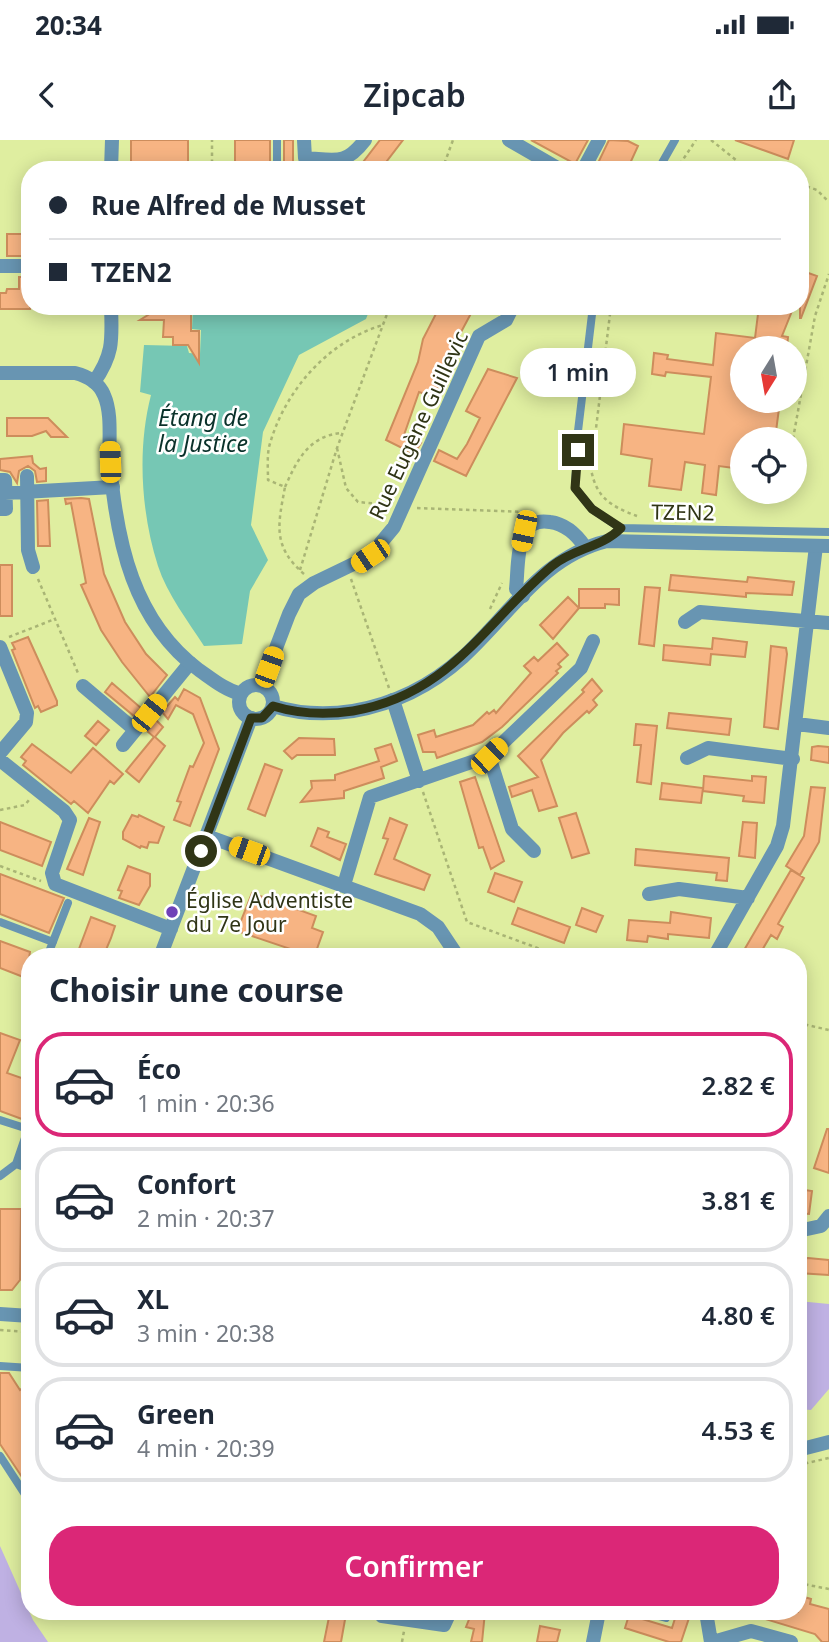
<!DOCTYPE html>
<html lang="fr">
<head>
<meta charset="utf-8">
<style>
	body { margin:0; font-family:"Noto Sans",sans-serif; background:#f6f6f7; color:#1f2937; height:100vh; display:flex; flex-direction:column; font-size:26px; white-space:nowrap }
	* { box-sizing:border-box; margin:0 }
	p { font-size:23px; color:#747a83 }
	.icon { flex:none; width:38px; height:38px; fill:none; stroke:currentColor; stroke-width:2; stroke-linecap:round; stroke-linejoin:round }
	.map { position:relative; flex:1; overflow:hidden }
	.details { position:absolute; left:21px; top:808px; width:786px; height:672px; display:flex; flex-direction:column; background:#fff; border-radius:28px; box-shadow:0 4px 18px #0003 }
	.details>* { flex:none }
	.top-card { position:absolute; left:21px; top:21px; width:788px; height:154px; border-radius:28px; box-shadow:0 4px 18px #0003; display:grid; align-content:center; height:154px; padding:0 28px; background:#fff }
	.needle { width:46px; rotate:191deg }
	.buttons { position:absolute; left:730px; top:196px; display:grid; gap:14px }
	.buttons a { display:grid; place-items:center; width:77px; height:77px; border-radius:50%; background:#fff; box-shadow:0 4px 18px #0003; font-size:35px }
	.end { position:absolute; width:32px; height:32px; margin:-16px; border:9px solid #303516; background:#fff; box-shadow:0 0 0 4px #fff }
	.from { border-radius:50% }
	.bubble { position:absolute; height:49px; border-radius:24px; background:#fff; box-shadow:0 4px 18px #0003; font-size:23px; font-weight:600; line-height:49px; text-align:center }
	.car { position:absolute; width:21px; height:42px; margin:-21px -10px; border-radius:9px; box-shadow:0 0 5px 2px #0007; background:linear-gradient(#f5c518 24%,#345 0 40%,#f5c518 0 76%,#345 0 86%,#f5c518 0) }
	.top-card b { display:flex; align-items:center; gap:24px; height:66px; font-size:26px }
	.top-card b+b { border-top:2px solid #e0e1e3 }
	.top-card i { width:18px; height:18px; background:#1f2937 }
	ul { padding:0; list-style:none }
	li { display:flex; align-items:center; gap:21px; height:105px; margin:0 14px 10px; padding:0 14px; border:4px solid #e0e1e3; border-radius:28px }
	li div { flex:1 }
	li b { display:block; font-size:26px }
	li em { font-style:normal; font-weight:600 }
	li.current { border-color:#db2777 }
	li>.icon { width:63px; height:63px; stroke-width:1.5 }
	h2 { padding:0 28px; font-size:32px; line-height:84px }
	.action { display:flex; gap:14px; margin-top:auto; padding:14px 28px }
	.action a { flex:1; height:80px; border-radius:28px; background:#db2777; color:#fff; font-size:28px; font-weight:600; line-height:80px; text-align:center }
	.status { display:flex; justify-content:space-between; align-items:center; height:49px; padding:0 35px; background:#fff; direction:ltr }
	.status svg { height:19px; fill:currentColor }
	header { display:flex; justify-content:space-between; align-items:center; height:91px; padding:0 28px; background:#fff; font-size:32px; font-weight:600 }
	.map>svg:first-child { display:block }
</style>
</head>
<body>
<div class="status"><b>20:34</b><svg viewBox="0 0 49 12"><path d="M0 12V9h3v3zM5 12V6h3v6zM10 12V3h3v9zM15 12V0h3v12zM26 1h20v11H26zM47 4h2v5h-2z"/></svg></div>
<header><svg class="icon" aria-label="back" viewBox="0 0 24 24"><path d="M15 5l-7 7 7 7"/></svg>Zipcab<svg class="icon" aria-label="share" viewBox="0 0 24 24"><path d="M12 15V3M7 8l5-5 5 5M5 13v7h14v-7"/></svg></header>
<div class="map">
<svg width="829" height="1502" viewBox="0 0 829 1502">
	<rect width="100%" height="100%" fill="#dfeea0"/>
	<path fill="#bfb1e3" d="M798 1161 829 1164V1249L811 1270 798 1269Z
		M0 1406 33 1480 48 1502H0Z"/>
	<path fill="#76c7b4" d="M193 166H371L366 179 299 215 263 292 251 385 268 420 250 451 242 504 204 506C188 481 167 454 158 426 141 373 137 309 151 255L140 252 144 205 187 206 189 213 200 214 201 190 192 189Z"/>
	<path fill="#f7b483" stroke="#cd8d5c" stroke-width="2" d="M131 0H188V24H183V30H131Z
		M235 0H270V30H235Z
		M284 0H293V30H284Z
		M380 0H403L380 30H357Z
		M531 0H588L575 24Z
		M609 0 628 1 638 6 627 30H610L598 23Z
		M735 0H794L788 19Z
		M7 94H30L27 116H7Z
		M800 130 817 136 801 178H800Z
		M19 137H30V169H0V153H6L7 149H19Z
		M156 166H191V191H199V223L188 205H173V197H163L164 180H140L156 170Z
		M440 166H475L453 207 434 257 419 252 404 295 421 303 414 314 386 300 418 222 423 199Z
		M759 166H794L782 196 788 197 787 208H742V261H780L775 299H742V329L719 326 716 355 702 353 705 325 685 322 681 350 649 346 652 319 621 314 624 284 704 294 711 237 666 232 665 236 652 234 654 213 668 215 667 219 713 225 716 193 755 198Z
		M488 229 517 238 466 336 434 321 439 310 457 319 467 304 480 278 466 271Z
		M7 278H48L67 297H51L46 291 32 296H7Z
		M32 316 33 323 40 329 46 328V341L37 342 35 331 28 326 19 331 17 343 10 332 0 330V319Z
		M81 358 89 359 104 434 125 482 146 514 167 535 150 557 122 522 101 490 81 445 86 443 71 363 66 364 65 359Z
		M48 360 50 406H38L37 361Z
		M0 425H12V476H0Z
		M671 435 747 442 748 437 794 442 792 455 746 453V457L669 450Z
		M645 447 660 448 654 506 639 504Z
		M579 449H619V465L605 464V468H579Z
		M568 457 579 468 553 499 540 485Z
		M28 497 57 561V565L41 572 38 566 35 568 12 510 15 509 12 503Z
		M713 498 747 502 745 517 711 514 710 525 663 520 664 505 712 509Z
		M557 503 568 515 558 524 561 527 556 531 558 533 502 587 482 602 437 618 435 612H423L418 595 434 590 436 597 473 585 487 572 489 574 494 570 496 573 531 533 524 526 534 517 538 521Z
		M771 506 786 508 787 514 778 589 764 587Z
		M592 539 602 551 593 560 597 565 589 573 587 571 563 593 541 620 557 666 539 671 532 650 512 657 509 647 538 637 518 616 584 552 582 550Z
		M112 543 141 568 134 576 105 552Z
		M184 549 200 558 219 609 190 686 174 680 181 662 177 661 190 626 193 627 204 603 193 574 176 565 168 579 162 572 175 557 178 560Z
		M669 573 731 579 729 595 667 588Z
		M156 580 163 587 155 597 165 606 139 642 126 631 154 597 147 591Z
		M98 581 109 590 96 605 85 596Z
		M636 584 657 586 651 644 637 642 641 605H634Z
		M299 598 334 599 335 615H297L292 619 284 611Z
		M32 604 71 633 93 608 123 634 114 644 110 641 88 673 74 661 71 664 23 625 26 621 21 617Z
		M391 604 397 621 381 627 384 638 344 651V658L301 662 312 648 311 641 335 640V635L379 621 375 609Z
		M818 606 829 607V623L811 620 812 607Z
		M265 624 282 630 265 676 248 669Z
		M704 636 752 641V636L766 637 764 663 743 661 744 656 703 651Z
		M475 637 504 721 491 729 483 707 479 708 460 642Z
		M662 643 703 648 701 663 660 659Z
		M811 647 825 648 819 702 800 735 786 726 804 696Z
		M576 673 589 713 572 718 559 678Z
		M132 675 138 677 139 675 164 687 158 703 149 702 147 708 141 706 140 708 123 699V692Z
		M89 678 100 682 83 735 67 729Z
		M390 678 407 685 394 719 430 735 424 750 375 734 388 699 383 698Z
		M0 682 51 702 42 726 0 710Z
		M743 682 757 683 755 718 739 716Z
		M318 688 329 692 327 697 346 704 340 720 311 706Z
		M636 709 729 718 727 741 716 740 717 733 635 725Z
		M128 726 150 734V746L139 765 119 758 122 751 118 750Z
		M791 730 804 738 778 784 783 787 777 799 771 795 758 817H740Z
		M495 733 522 742 514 762 488 752Z
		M0 734 64 758 49 793 0 774Z
		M252 753 316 776 312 788 323 792 314 817 237 791Z
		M518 768 570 787 564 803 512 784Z
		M582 768 603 776 596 792 576 785Z
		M671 772 711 778 709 798 668 794V799L648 796 647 802 627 800 629 780 670 783Z
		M91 777 115 786 111 798 103 817H76Z
		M0 801 30 812 26 838 0 828Z
		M0 893 20 900 7 933 30 941V982L0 971Z
		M827 989H829V1033L814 1028Z
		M798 1049 812 1051 809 1074 798 1073Z
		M0 1069H21L20 1140 12 1150H0Z
		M808 1118 829 1120V1135L798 1133V1119Z
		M0 1233H9L20 1250 30 1243V1349L0 1304Z
		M801 1456 811 1459 810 1464 829 1469V1502H822L815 1494 752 1475V1472H798Z
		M330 1472 346 1474 341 1502H324Z
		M472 1472H485L482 1502H471L474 1489 466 1487Z
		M677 1472H691L681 1502H669L625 1488 629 1475 672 1488Z
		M540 1486 560 1490 557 1502H537Z"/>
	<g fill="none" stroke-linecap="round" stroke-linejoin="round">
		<path stroke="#a9b575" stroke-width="2.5" stroke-dasharray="3.5 3.5" stroke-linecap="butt" d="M711 0 741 24 759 30
			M212 30V0
			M442 30 453 0
			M676 30 696 0
			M800 44 817 50 829 62
			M611 166 591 329C596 357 610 366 637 376
			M793 299 815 176 829 134
			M337 308 346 348 358 362 390 365
			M285 347C297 320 309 296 341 293
			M417 368 526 372
			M300 430 337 308 390 166
			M304 434C272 406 278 385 285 347L268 340C268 330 267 317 269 307 284 251 328 201 383 185
			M38 439 78 533
			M351 439 389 548
			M490 469 502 443
			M9 497 55 479
			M423 652 467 782 562 817
			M0 670 25 665 29 660
			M0 726 41 741
			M798 883 829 890
			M0 1190 30 1192
			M798 1325 829 1318
			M798 1443 829 1449
			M402 1502 404 1491"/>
		<path stroke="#6895b2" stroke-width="8" d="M277 30V0
			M658 30 675 0
			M593 166 578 291 575 348 592 369 620 388 829 392
			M0 782 53 802
			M47 817 68 763
			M122 817 124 813
			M0 980 28 989 16 1024 0 1036
			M16 1024 30 1029
			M0 1226 30 1228
			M0 1316 30 1362
			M643 1472 666 1478"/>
		<path stroke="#6895b2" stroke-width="14" d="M304 0 305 18C336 20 345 26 365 0
			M509 0 561 30
			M111 30 112 0
			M583 30 599 0
			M0 126H30
			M94 242C114 214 112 199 111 166
			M27 336 28 410 33 427
			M0 340H5L6 369H0
			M5 353 113 347
			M523 456 516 449C519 424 514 376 550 382 565 384 577 395 585 407
			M685 482 700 472 829 483
			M0 507 27 573 26 582 0 613
			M262 545 289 474 299 454 314 443 370 416 394 387 479 196 506 180 513 166
			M83 546 135 590
			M393 560 419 641
			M797 584 829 588
			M123 605 190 523
			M489 616 512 689 534 711
			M687 618 708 608 793 619
			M0 620 64 671 70 680 52 733 55 744 171 789
			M207 696 420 774 438 787 458 817
			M344 745 370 657 489 616 581 528 593 501
			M649 754 679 749 748 758
			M160 817 251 578
			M714 817 777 706 783 686 816 406
			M798 1091 821 1086 829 1076
			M381 1472 382 1476 444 1485 450 1472
			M706 1472 711 1502
			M593 1502 599 1472
			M713 1502 751 1491 791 1502"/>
		<path stroke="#6895b2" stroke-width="14" d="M0 233H75C87 236 99 243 104 255 113 275 108 303 110 325 117 402 133 481 199 530 212 539 225 550 241 554
			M239 562a17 17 0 1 1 34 0a17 17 0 1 1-34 0Z
			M273 566C299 574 327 575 353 571 394 564 432 545 463 517 510 474 542 417 607 401L829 406
			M0 1174 30 1176
			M798 1310 829 1302"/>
	</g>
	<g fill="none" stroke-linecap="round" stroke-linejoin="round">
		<path stroke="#303516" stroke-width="9" d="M201 711 251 578H262L273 566C299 574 326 575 353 571 450 555 484 483 552 426 574 408 601 408 621 388L592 369 575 348 578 310"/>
	</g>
	<circle fill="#6f41b8" stroke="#fff" stroke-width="2.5" cx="172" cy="772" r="7"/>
	<g text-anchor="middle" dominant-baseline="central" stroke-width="5" stroke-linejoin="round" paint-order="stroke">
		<g font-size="21" fill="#303516" stroke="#fff">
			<text transform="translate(418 285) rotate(-65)">Rue Eugène Guillevic</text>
			<text transform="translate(683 372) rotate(1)">TZEN2</text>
		</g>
		<g font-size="21" fill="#303516" stroke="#fff" text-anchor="start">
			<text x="186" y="760">Église Adventiste<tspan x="186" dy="24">du 7e Jour</tspan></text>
		</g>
		<g font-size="23" font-style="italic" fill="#09312a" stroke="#fff">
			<text x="203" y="277">Étang de<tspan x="203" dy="26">la Justice</tspan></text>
		</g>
	</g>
</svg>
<div class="buttons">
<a><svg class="needle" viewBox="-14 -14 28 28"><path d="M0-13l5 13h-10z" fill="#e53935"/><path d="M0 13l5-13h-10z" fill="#747a83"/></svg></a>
<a><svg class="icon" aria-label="locate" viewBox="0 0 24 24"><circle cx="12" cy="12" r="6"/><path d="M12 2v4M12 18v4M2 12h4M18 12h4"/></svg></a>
</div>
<i class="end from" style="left:201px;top:711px"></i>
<i class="end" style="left:578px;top:310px"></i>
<div class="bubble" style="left:520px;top:208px;width:116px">1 min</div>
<i class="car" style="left:110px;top:322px;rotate:358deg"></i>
<i class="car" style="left:524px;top:391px;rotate:192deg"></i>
<i class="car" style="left:370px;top:416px;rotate:236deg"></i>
<i class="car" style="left:269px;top:527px;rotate:20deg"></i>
<i class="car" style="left:149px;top:573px;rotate:39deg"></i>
<i class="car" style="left:489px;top:616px;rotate:46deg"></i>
<i class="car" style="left:249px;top:711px;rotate:290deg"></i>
<div class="top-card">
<b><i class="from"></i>Rue Alfred de Musset</b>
<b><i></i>TZEN2</b>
</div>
<section class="details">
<h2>Choisir une course</h2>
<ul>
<li class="current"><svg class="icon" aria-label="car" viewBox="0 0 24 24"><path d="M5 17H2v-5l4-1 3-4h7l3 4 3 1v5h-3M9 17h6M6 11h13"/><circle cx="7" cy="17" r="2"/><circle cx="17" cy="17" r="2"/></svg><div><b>Éco</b><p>1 min · 20:36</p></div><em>2.82 €</em></li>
<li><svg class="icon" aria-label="car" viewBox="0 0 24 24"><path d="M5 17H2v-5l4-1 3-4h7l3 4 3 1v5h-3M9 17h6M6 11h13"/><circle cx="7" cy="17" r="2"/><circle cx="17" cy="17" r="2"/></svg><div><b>Confort</b><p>2 min · 20:37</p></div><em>3.81 €</em></li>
<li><svg class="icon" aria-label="car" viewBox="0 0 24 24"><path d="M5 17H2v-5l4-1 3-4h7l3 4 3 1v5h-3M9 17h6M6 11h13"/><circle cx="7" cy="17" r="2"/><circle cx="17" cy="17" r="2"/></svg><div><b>XL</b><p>3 min · 20:38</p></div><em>4.80 €</em></li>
<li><svg class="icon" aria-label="car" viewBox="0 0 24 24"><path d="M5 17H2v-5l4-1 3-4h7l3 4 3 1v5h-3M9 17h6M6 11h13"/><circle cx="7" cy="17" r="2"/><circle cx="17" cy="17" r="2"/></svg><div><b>Green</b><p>4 min · 20:39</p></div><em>4.53 €</em></li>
</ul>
<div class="action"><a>Confirmer</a></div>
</section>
</div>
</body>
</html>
